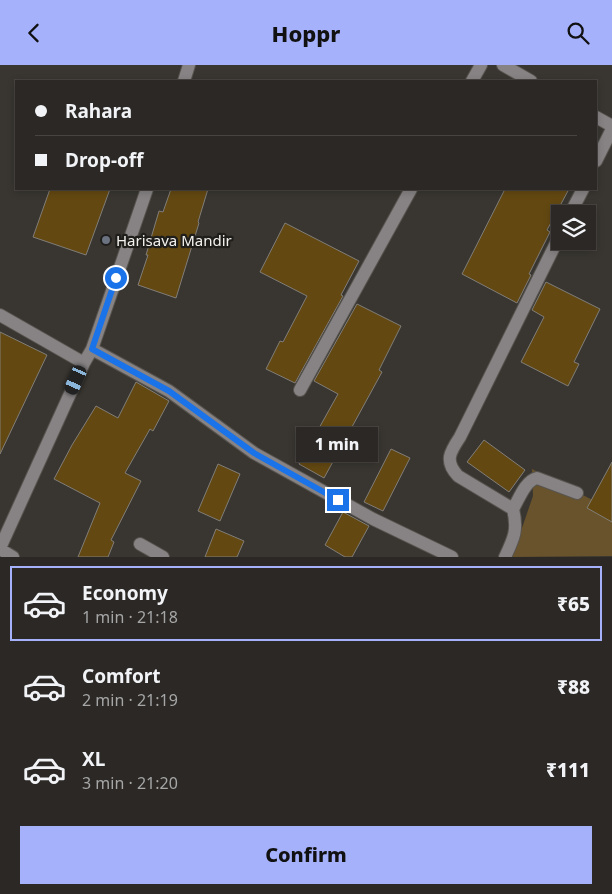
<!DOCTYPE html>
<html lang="en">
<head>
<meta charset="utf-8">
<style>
	body { margin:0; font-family:"Noto Sans",sans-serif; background:#33302d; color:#f1f3f6; height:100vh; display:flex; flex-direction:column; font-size:19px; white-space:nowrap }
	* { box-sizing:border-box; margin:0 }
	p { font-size:16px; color:#a6a6a7 }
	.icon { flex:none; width:28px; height:28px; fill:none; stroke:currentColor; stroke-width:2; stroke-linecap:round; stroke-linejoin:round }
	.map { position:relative; height:492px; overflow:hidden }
	.details { display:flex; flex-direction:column; background:#2b2825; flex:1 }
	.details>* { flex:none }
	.top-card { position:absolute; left:15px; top:15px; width:582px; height:110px; border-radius:0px; box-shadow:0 2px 8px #0003,0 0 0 1px #474442; display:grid; align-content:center; height:110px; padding:0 20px; background:#2b2825 }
	.controls { position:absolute; left:551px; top:140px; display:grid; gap:10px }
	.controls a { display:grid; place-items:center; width:45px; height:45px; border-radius:0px; background:#2b2825; box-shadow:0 2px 8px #0003,0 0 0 1px #474442; font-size:25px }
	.end { position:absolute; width:22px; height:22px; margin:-11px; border:6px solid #1a73e8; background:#fff; box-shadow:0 0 0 2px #fff }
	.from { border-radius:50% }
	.bubble { position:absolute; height:35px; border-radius:0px; background:#2b2825; box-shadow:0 2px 8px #0003,0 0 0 1px #474442; font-size:16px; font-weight:800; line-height:35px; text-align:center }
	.car { position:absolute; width:15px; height:30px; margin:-15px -8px; border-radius:6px; box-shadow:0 0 4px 1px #0007; background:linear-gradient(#222 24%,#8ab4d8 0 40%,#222 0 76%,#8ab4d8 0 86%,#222 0) }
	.top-card b { display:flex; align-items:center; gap:18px; height:48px; font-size:19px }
	.top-card b+b { border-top:1px solid #474442 }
	.top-card i { width:12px; height:12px; background:#f1f3f6 }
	ul { padding:9px 0 0; list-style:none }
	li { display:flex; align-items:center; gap:15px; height:75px; margin:0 10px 8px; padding:0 10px; border:2px solid transparent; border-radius:0px }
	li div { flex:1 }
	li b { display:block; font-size:19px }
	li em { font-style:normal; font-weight:800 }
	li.current { border-color:#a6b1fc }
	li>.icon { width:45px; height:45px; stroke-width:1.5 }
	.button { display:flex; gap:10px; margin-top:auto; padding:10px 20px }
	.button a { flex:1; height:58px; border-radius:0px; background:#a6b1fc; color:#111; font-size:20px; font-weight:800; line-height:58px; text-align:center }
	header { display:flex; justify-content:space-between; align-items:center; height:65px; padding:0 20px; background:#a6b1fc; color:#111; font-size:22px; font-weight:800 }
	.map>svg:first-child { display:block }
</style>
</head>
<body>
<header><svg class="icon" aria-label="back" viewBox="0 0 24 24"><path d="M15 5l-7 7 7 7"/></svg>Hoppr<svg class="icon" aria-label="search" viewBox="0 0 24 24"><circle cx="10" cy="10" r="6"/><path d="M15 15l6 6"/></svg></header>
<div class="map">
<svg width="612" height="492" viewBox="0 0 612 492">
	<rect width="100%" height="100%" fill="#393631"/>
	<path fill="#69532c" d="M532 404 612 445V491L512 492 533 431Z"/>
	<path fill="#634811" stroke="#817e78" d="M50 124H110L86 190 33 172Z
		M171 124H208L198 157 199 158 176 233 138 220 148 190H146L159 146 163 147Z
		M505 124H569L547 165 550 167 529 209 531 210 517 238 462 209Z
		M285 158 359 196 341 230 343 231 295 318 266 304 280 276 283 277 307 231 260 207Z
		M546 217 600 244 574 297 579 299 568 321 521 297 544 252 532 245Z
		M357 239 401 261 379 305 382 307 324 413 299 399 338 329 314 316Z
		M0 267 47 290 0 389Z
		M136 317 169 336 153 366 150 364 125 408 141 416 111 475 114 477 108 492H78L100 438 54 414 72 380 96 341 118 353Z
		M484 375 525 405 509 427 467 397Z
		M391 384 410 393 383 446 364 437Z
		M612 397V457L587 443Z
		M218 399 240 409 220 456 198 446Z
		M343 447 369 461 352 492H345L325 480Z
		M216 464 244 476 237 492H205Z"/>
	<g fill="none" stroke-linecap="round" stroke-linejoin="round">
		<defs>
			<path id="minor" d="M503 0 531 16
				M184 16 189 0
				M472 16 481 0
				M596 52 612 61
				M596 96 612 64
				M570 149 583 124
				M0 250 84 298
				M92 284 169 326 254 388 373 454 452 492
				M300 325 411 124
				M513 444C519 434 525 416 537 413L577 428
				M140 479 163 492
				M0 483 84 298 92 284 147 124
				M0 484 13 492
				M505 492C514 473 518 465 513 444L458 411C444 396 450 387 460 372L560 170"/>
		</defs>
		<use href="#minor" stroke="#57544f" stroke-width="14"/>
		<use href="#minor" stroke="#878384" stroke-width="12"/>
	</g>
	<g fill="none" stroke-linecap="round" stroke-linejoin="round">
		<path stroke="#1a73e8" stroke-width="6" d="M116 213 92 284 169 326 254 388 338 435"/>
	</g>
	<circle fill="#6b7280" stroke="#1f1e1b" stroke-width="2" cx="106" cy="175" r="5"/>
	<g text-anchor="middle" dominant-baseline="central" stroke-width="4.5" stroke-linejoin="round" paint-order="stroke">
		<g font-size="15" fill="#f4f2ee" stroke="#1f1e1b" text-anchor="start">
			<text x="116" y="175">Harisava Mandir</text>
		</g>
	</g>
</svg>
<div class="controls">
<a><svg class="icon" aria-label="layers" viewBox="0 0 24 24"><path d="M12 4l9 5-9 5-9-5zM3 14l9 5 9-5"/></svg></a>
</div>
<i class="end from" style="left:116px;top:213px"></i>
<i class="end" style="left:338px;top:435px"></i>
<div class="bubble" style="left:296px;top:362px;width:82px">1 min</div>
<i class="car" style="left:76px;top:315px;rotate:204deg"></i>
<div class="top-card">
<b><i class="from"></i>Rahara</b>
<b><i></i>Drop-off</b>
</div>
</div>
<section class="details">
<ul>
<li class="current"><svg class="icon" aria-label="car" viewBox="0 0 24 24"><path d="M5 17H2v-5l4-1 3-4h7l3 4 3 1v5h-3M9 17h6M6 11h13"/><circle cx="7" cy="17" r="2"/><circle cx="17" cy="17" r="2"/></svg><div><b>Economy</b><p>1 min · 21:18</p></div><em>₹65</em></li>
<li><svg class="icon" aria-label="car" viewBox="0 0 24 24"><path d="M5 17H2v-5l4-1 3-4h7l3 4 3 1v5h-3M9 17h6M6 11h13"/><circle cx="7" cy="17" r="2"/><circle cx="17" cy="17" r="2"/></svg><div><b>Comfort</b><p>2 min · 21:19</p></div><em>₹88</em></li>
<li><svg class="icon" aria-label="car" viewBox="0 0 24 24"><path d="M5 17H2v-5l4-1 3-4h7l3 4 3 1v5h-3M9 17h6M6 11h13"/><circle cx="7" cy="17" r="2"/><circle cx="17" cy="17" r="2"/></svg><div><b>XL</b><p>3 min · 21:20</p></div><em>₹111</em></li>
</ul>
<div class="button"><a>Confirm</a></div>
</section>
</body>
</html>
